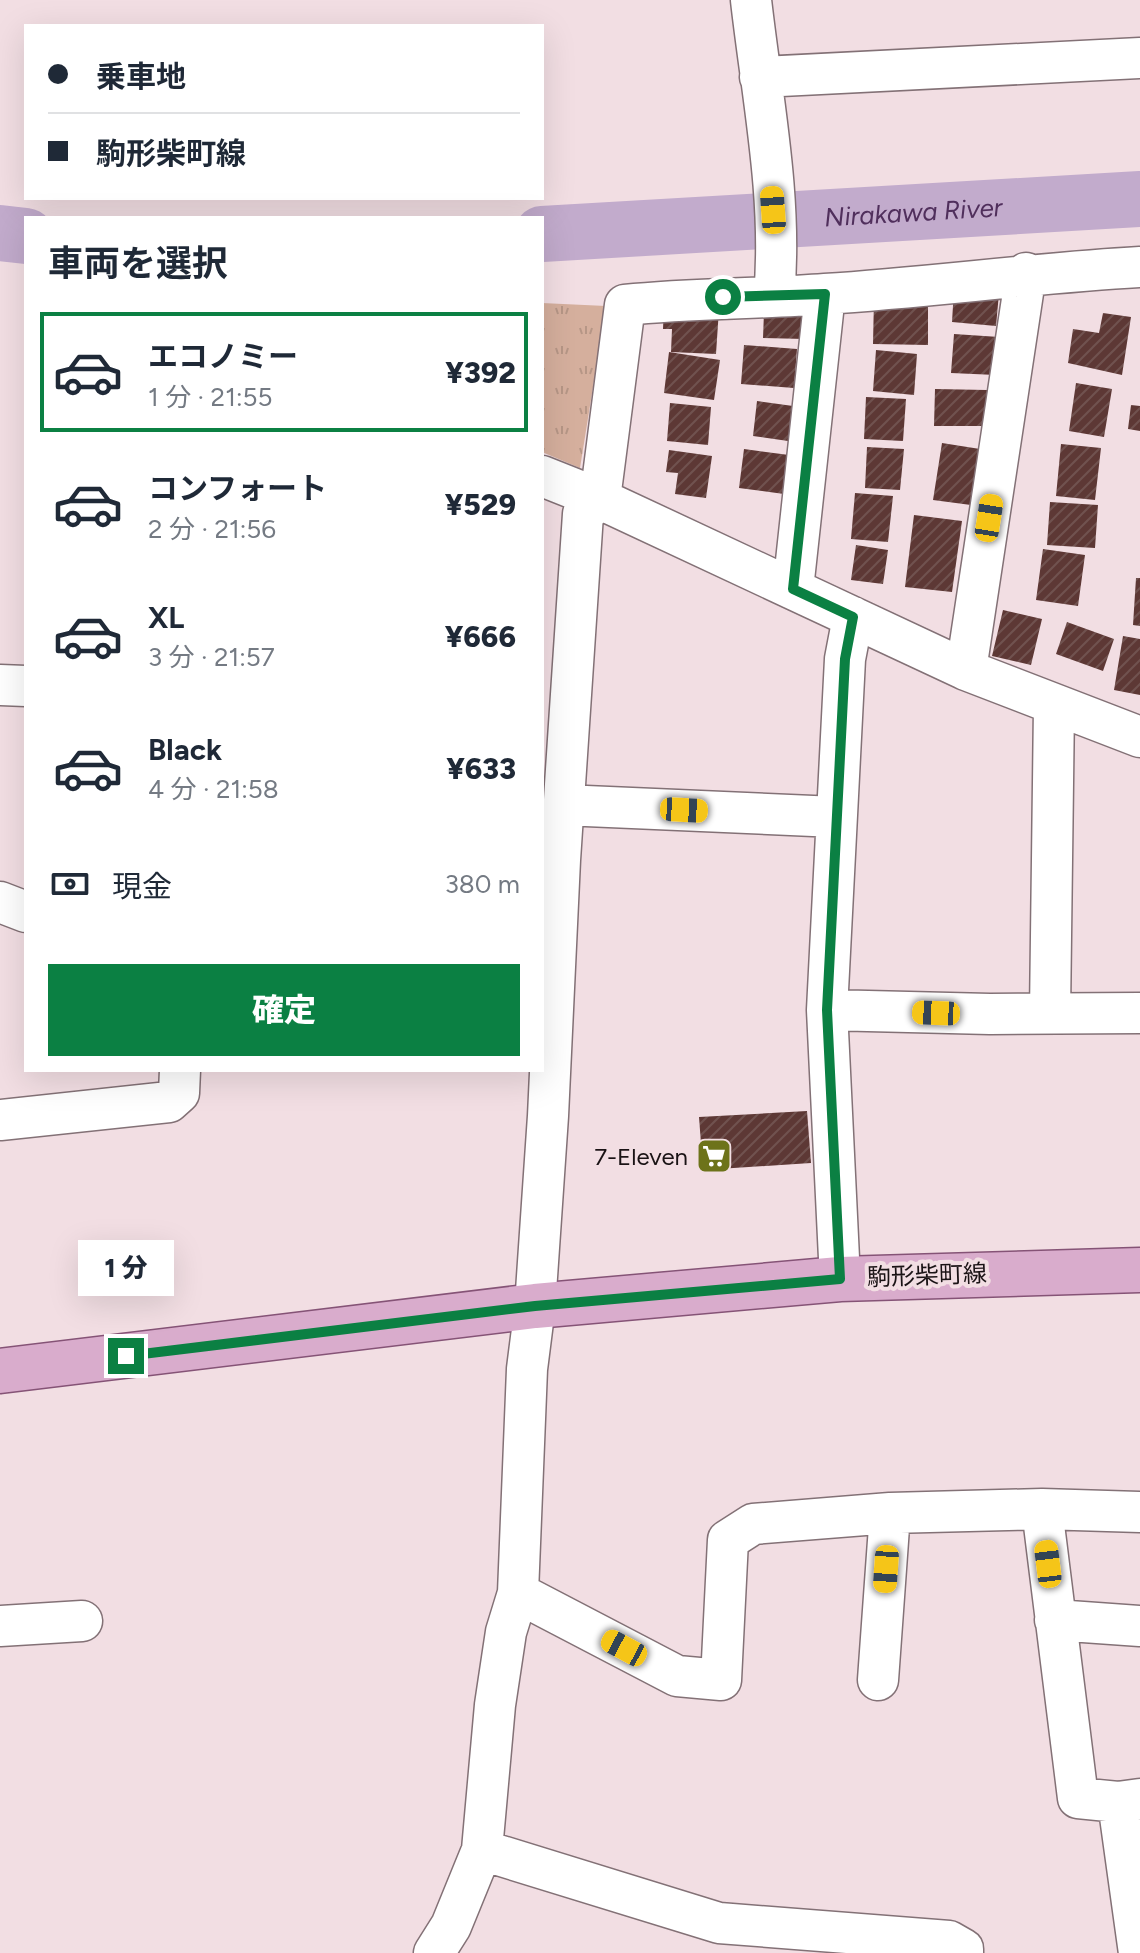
<!DOCTYPE html>
<html lang="ja">
<head>
<meta charset="utf-8">
<style>
	body { margin:0; font-family:Figtree,"Noto Sans JP",sans-serif; background:#f6f6f7; color:#1f2937; height:100vh; display:flex; flex-direction:column; font-size:30px; white-space:nowrap }
	* { box-sizing:border-box; margin:0 }
	p { font-size:26px; color:#747a83 }
	.icon { flex:none; width:44px; height:44px; fill:none; stroke:currentColor; stroke-width:2; stroke-linecap:round; stroke-linejoin:round }
	.map { position:relative; flex:1; overflow:hidden }
	.sheet { position:absolute; left:24px; top:216px; width:520px; height:856px; display:flex; flex-direction:column; background:#fff; border-radius:0px; box-shadow:0 8px 32px #0002 }
	.sheet>* { flex:none }
	.top-card { position:absolute; left:24px; top:24px; width:520px; height:176px; border-radius:0px; box-shadow:0 8px 32px #0002; display:grid; align-content:center; height:176px; padding:0 24px; background:#fff }
	.end { position:absolute; width:36px; height:36px; margin:-18px; border:10px solid #0b8043; background:#fff; box-shadow:0 0 0 4px #fff }
	.from { border-radius:50% }
	.bubble { position:absolute; height:56px; border-radius:0px; background:#fff; box-shadow:0 8px 32px #0002; font-size:26px; font-weight:800; line-height:56px; text-align:center }
	.car { position:absolute; width:24px; height:48px; margin:-24px -12px; border-radius:10px; box-shadow:0 0 6px 2px #0007; background:linear-gradient(#f5c518 24%,#345 0 40%,#f5c518 0 76%,#345 0 86%,#f5c518 0) }
	.top-card b { display:flex; align-items:center; gap:28px; height:76px; font-size:30px }
	.top-card b+b { border-top:2px solid #e0e1e3 }
	.top-card i { width:20px; height:20px; background:#1f2937 }
	ul { padding:0; list-style:none }
	li { display:flex; align-items:center; gap:24px; height:120px; margin:0 16px 12px; padding:0 8px; border:4px solid transparent; border-radius:0px }
	li div { flex:1 }
	li b { display:block; font-size:30px }
	li em { font-style:normal; font-weight:800 }
	li.active { border-color:#0b8043 }
	li>.icon { width:72px; height:72px; stroke-width:1.5 }
	h2 { padding:0 24px; font-size:36px; line-height:96px }
	.pay { display:flex; align-items:center; gap:20px; height:88px; padding:0 24px; font-size:30px }
	.pay p { margin-inline-start:auto }
	.button { display:flex; gap:16px; margin-top:auto; padding:16px 24px }
	.button a { flex:1; height:92px; border-radius:0px; background:#0b8043; color:#fff; font-size:32px; font-weight:800; line-height:92px; text-align:center }
	.map>svg:first-child { display:block }
</style>
</head>
<body>
<div class="map">
<svg width="1140" height="1953" viewBox="0 0 1140 1953">
	<defs>
		<pattern id="park-tufts" width="24" height="20" patternUnits="userSpaceOnUse" patternTransform="scale(2)"><rect width="24" height="20" fill="#d5af9d"/><path d="M3 7l-1-3M5 7V3M7 7l1-3M15 17l-1-3M17 17v-4M19 17l1-3" fill="none" stroke="#b69686"/></pattern>
		<pattern id="building-hatch" width="6" height="6" patternUnits="userSpaceOnUse" patternTransform="scale(2)"><rect width="6" height="6" fill="#5d3835"/><path d="M-1 1l2-2M0 6l6-6M5 7l2-2" fill="none" stroke="#70524f"/></pattern>
	</defs>
	<rect width="100%" height="100%" fill="#f2dee3"/>
	<path fill="url(#park-tufts)" d="M542 303 606 306 580 468 542 452Z"/>
	<g fill="none" stroke-linecap="round" stroke-linejoin="round">
		<g stroke="#c2abcc" stroke-width="56">
			<path d="M0 233 26 236"/>
			<path id="s1" d="M542 234 1140 199"/>
		</g>
	</g>
	<path fill="url(#building-hatch)" d="M954 289 999 293 996 326 952 322Z
		M874 298H928V345L873 344Z
		M664 306 719 309 716 354 671 352 672 329H663Z
		M764 312 805 313V339L763 338Z
		M1103 313 1131 317 1122 375 1068 363 1073 329 1099 333Z
		M954 334 999 337 996 375 951 373Z
		M744 345 797 349 794 388 741 384Z
		M876 350 917 354 914 395 873 391Z
		M669 352 720 360 714 400 664 393Z
		M1076 383 1112 389 1104 437 1069 431Z
		M935 389 987 390 986 426H934Z
		M866 397 906 399 903 441 864 439Z
		M757 401 793 406 788 441 753 436Z
		M670 403 711 407 708 445 667 441Z
		M1131 405 1140 406V431L1128 429Z
		M942 443 980 449 971 505 933 500Z
		M1061 444 1101 448 1095 500 1056 496Z
		M867 447 904 449 900 490 865 488Z
		M744 449 789 455 784 494 739 488Z
		M669 450 712 456 706 498 675 494 678 473 666 472Z
		M855 493 893 496 888 542 851 539Z
		M1050 502 1098 505 1095 548 1047 545Z
		M914 515 962 521 952 592 905 587Z
		M856 545 888 550 883 584 851 580Z
		M1043 549 1085 555 1078 606 1036 600Z
		M1136 578H1140V626L1133 625Z
		M1003 610 1042 619 1031 665 992 656Z
		M1067 622 1114 639 1103 671 1056 654Z
		M1123 636 1140 639V695L1114 690Z
		M807 1111 811 1163 703 1170 699 1117Z"/>
	<g fill="none" stroke-linecap="round" stroke-linejoin="round">
		<defs>
			<path id="minor" d="M751 0C762 97 783 199 774 296
				M760 77 1140 58
				M542 476 600 499 966 670 1140 737
				M793 589 825 294
				M966 670 1026 273
				M0 685 26 686
				M563 805 836 817
				M0 902 26 912
				M827 1010 990 1014 1140 1013
				M1050 1013 1054 706
				M0 1120 169 1102 179 1093 180 1070
				M840 1279 827 1010 845 659 853 617
				M1140 1512 1042 1509 1078 1798 1118 1802 1140 1799
				M518 1593 677 1676 721 1680 728 1540 753 1524 890 1513 1042 1509
				M1055 1620 1140 1626
				M0 1626 82 1621
				M878 1680 890 1513
				M1118 1802 1139 1953
				M482 1850 719 1923 949 1941 963 1949V1953
				M434 1953 451 1926 482 1850 495 1705 506 1632 518 1593 527 1369 535 1306 548 1116 560 860 583 514 600 499 625 305C692 298 759 299 825 294 931 287 1035 273 1140 267"/>
			<path id="major" d="M0 1371 535 1306 840 1279 1140 1270"/>
		</defs>
		<use href="#minor" stroke="#837176" stroke-width="43"/>
		<use href="#major" stroke="#855376" stroke-width="47"/>
		<use href="#minor" stroke="#fff" stroke-width="40"/>
		<use href="#major" stroke="#d9accc" stroke-width="44"/>
	</g>
	<g fill="none" stroke-linecap="round" stroke-linejoin="round">
		<path stroke="#0b8043" stroke-width="10" d="M126 1356 535 1306 840 1279 827 1010 845 659 853 617 793 589 825 294 723 297"/>
	</g>
	<defs>
		<symbol id="supermarket-square" viewBox="-11 -11 22 22"><rect x="-9" y="-9" width="18" height="18" rx="4" fill="#6d731a" stroke="#f2dee3"/><path d="M-6-5.5h2.5l.6 2H6L4.5 2H-2.5L-4.4-4H-6ZM-1.5 3.2a1.3 1.3 0 1 0 .1 0ZM3 3.2a1.3 1.3 0 1 0 .1 0Z" fill="#fff"/></symbol>
	</defs>
	<g fill-rule="evenodd">
		<use href="#supermarket-square" x="694" y="1136" width="40" height="40"/>
	</g>
	<g text-anchor="middle" dominant-baseline="central" stroke-width="8" stroke-linejoin="round" paint-order="stroke">
		<g font-size="24" fill="#1a1315" stroke="#f2dee3" text-anchor="end">
			<text x="688" y="1156">7-Eleven</text>
		</g>
		<g font-size="24" fill="#1a1315" stroke="#f2dee3">
			<text transform="translate(927 1275) rotate(-2)">駒形柴町線</text>
		</g>
		<g font-size="26" font-style="italic" fill="#502f5c" stroke="#f2dee3">
			<text stroke="none"><textPath href="#s1" startOffset="372">Nirakawa River</textPath></text>
		</g>
	</g>
</svg>
<i class="end from" style="left:723px;top:297px"></i>
<i class="end" style="left:126px;top:1356px"></i>
<div class="bubble" style="left:78px;top:1240px;width:96px">1 分</div>
<i class="car" style="left:773px;top:210px;rotate:356deg"></i>
<i class="car" style="left:989px;top:518px;rotate:9deg"></i>
<i class="car" style="left:684px;top:810px;rotate:93deg"></i>
<i class="car" style="left:936px;top:1013px;rotate:272deg"></i>
<i class="car" style="left:1048px;top:1564px;rotate:353deg"></i>
<i class="car" style="left:886px;top:1569px;rotate:184deg"></i>
<i class="car" style="left:624px;top:1648px;rotate:298deg"></i>
<div class="top-card">
<b><i class="from"></i>乗車地</b>
<b><i></i>駒形柴町線</b>
</div>
<section class="sheet">
<h2>車両を選択</h2>
<ul>
<li class="active"><svg class="icon" aria-label="car" viewBox="0 0 24 24"><path d="M5 17H2v-5l4-1 3-4h7l3 4 3 1v5h-3M9 17h6M6 11h13"/><circle cx="7" cy="17" r="2"/><circle cx="17" cy="17" r="2"/></svg><div><b>エコノミー</b><p>1 分 · 21:55</p></div><em>¥392</em></li>
<li><svg class="icon" aria-label="car" viewBox="0 0 24 24"><path d="M5 17H2v-5l4-1 3-4h7l3 4 3 1v5h-3M9 17h6M6 11h13"/><circle cx="7" cy="17" r="2"/><circle cx="17" cy="17" r="2"/></svg><div><b>コンフォート</b><p>2 分 · 21:56</p></div><em>¥529</em></li>
<li><svg class="icon" aria-label="car" viewBox="0 0 24 24"><path d="M5 17H2v-5l4-1 3-4h7l3 4 3 1v5h-3M9 17h6M6 11h13"/><circle cx="7" cy="17" r="2"/><circle cx="17" cy="17" r="2"/></svg><div><b>XL</b><p>3 分 · 21:57</p></div><em>¥666</em></li>
<li><svg class="icon" aria-label="car" viewBox="0 0 24 24"><path d="M5 17H2v-5l4-1 3-4h7l3 4 3 1v5h-3M9 17h6M6 11h13"/><circle cx="7" cy="17" r="2"/><circle cx="17" cy="17" r="2"/></svg><div><b>Black</b><p>4 分 · 21:58</p></div><em>¥633</em></li>
</ul>
<div class="pay"><svg class="icon" aria-label="cash" viewBox="0 0 24 24"><path d="M3 7h18v10H3z"/><circle cx="12" cy="12" r="2"/></svg>現金<p>380 m</p></div>
<div class="button"><a>確定</a></div>
</section>
</div>
</body>
</html>
